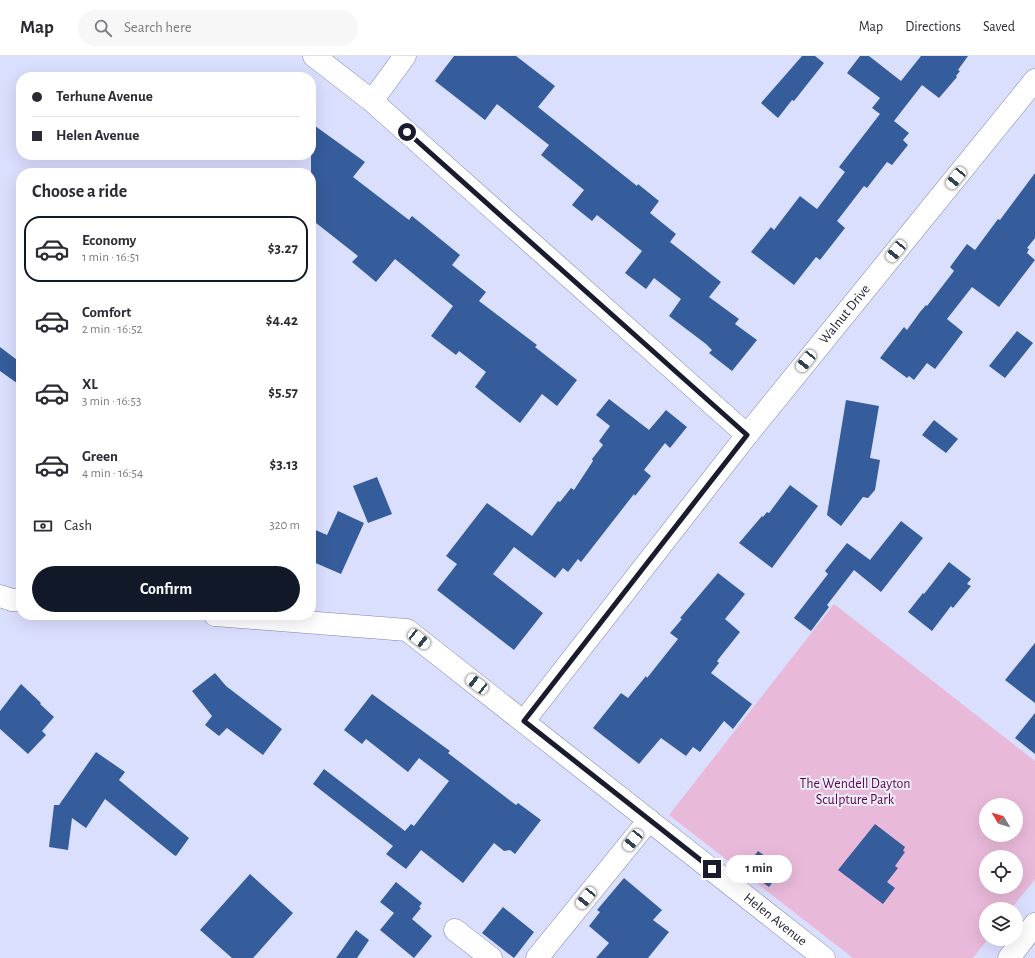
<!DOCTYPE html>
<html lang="en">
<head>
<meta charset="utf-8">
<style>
	body { margin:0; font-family:"Alegreya Sans",sans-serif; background:#f7f7f7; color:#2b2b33; height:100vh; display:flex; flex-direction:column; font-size:15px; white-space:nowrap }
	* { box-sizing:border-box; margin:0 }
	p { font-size:13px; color:#7c7c81 }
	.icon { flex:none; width:22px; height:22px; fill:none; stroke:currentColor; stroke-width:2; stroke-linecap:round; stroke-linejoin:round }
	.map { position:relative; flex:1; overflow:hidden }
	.sheet { position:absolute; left:16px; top:112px; width:300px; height:452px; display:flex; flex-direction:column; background:#fff; border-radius:16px; box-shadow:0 4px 16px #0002 }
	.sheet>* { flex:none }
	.guide { position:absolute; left:16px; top:16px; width:300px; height:88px; border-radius:16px; box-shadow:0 4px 16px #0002; display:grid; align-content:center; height:88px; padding:0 16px; background:#fff }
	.needle { width:26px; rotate:308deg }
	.buttons { position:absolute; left:979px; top:742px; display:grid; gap:8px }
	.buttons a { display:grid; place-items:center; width:44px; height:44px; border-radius:50%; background:#fff; box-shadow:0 4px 16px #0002; font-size:20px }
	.end { position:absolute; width:18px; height:18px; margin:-9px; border:5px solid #1a1c2e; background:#fff; box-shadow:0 0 0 2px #fff }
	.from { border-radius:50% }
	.bubble { position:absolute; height:28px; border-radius:14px; background:#fff; box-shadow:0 4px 16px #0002; font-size:13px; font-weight:700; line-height:28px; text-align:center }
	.car { position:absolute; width:12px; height:24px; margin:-12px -6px; border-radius:5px; box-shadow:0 0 3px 1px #0007; background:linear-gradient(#fff 24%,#345 0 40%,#fff 0 76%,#345 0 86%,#fff 0) }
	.guide b { display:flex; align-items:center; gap:14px; height:38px; font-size:15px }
	.guide b+b { border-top:1px solid #e1e1e2 }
	.guide i { width:10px; height:10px; background:#2b2b33 }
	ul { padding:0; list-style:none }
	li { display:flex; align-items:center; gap:12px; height:66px; margin:0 8px 6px; padding:0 8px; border:2px solid transparent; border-radius:16px }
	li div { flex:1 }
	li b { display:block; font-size:15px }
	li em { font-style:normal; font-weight:700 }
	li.current { border-color:#111827 }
	li>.icon { width:36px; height:36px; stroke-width:1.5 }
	h2 { padding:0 16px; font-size:18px; line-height:48px }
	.pay { display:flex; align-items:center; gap:10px; height:44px; padding:0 16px; font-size:15px }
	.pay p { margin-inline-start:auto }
	.action { display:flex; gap:8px; margin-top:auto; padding:8px 16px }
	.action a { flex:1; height:46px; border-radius:24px; background:#111827; color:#fff; font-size:16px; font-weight:700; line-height:46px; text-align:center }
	header { display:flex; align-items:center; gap:24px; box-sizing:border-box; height:56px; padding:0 20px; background:#fff; border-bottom:1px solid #e1e1e2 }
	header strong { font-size:19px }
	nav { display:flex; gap:22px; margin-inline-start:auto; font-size:14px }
	.search { width:280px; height:36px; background:#f7f7f7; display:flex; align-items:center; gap:10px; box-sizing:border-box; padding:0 14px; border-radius:22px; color:#7c7c81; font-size:15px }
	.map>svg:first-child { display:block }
</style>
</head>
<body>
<header>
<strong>Map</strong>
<div class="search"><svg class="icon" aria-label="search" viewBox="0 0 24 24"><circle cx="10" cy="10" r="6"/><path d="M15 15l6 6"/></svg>Search here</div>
<nav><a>Map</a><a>Directions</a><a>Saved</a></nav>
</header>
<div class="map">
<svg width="1035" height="902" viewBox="0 0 1035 902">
	<rect width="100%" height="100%" fill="#dbdffe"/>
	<path fill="#e9b9d9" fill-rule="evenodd" d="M834 548 1035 705V823L1011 853H986V883H988L973 902H853L669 759ZM986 749H1016V779H986ZM986 801H1016V831H986Z"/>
	<path fill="#355d9b" d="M454 0H516L555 30 538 51 637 130 638 128 659 145 650 157 676 178 670 186 721 226 709 241 739 263 735 268 757 284 732 315 709 297 712 294 706 288 669 260 681 243 654 222 646 233 625 217 642 195 597 159 592 165 572 149 584 134 541 99 549 89 497 48 485 64 435 25Z
		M802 0H815L824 7 794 45 792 44 778 62 761 47Z
		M860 0H869L901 25 921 0H968L958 14 960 15 956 20 957 21 939 42 922 29 894 65 909 77 903 84 908 89 892 109 887 106 867 132 864 130 837 165 845 172 820 204 816 201 794 229 751 196 771 171 774 174 800 140 817 153 845 116 839 111 880 58 872 52 880 42 847 17Z
		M311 67 365 106 353 121 409 164 412 160 460 199 452 209 486 236 479 245 537 289 535 291 577 324 557 350 542 338 520 367 475 331 486 316 459 295 456 299 431 280 453 250 395 203 376 226 352 206 358 200 311 163Z
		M1035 117V182L1027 192 1029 193 1027 197 1035 204 999 251 972 231 947 263 963 276 935 313 927 307 914 324 909 320 907 322 880 302 904 271 907 274 920 256 926 249 927 250 954 215 950 211 967 188 975 194 998 163 1000 164Z
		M1017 275 1033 287 1005 322 989 310Z
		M0 291 21 307V330L0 315Z
		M609 343 649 374 666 354 687 371 670 392 665 387 644 414 651 420 635 440 634 438 581 506 578 503 568 516 563 512 555 522 514 491 493 518 543 557 514 594 437 534 457 508 446 500 487 447 532 480 558 445 560 446 571 432 574 434 593 405 592 403 603 389 599 385 610 370 596 359Z
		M846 344 879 350 870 402 880 404 875 434 868 442 863 441 841 470 827 459Z
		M934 364 958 383 946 397 922 379Z
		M377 421 392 458 368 467 353 430Z
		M790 429 818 450 772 512 739 487 762 460 763 461 767 456 769 457Z
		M338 455 364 467 341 518 311 505V472L327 479Z
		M901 465 923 482 881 536 854 514 827 549 829 551 811 575 794 562 828 518 825 515 847 487 870 504Z
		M949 506 971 523 967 528 971 530 953 552 951 550 932 575 908 556 923 537 924 538Z
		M718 517 745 538 725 563 740 576 717 605 719 607 711 617 752 648 733 673 724 665 700 696 693 691 686 700 661 682 639 708 593 672 621 637 628 642 646 620 647 622 678 583 670 577 682 563 680 562Z
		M1035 587V647L1005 624Z
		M215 617 226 630 282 673 263 699 227 672 219 680 205 669 212 660 192 635Z
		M21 628 41 647 40 648 54 661 42 675 46 679 28 698 0 673V655Z
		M372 638 450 695 448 697 516 749 518 747 541 764 515 798 510 794 504 795 494 787 463 827 421 794 406 813 386 798 393 790 313 728 324 713 405 775 411 768 414 770 449 725 419 702 408 716 366 683 362 688 344 674Z
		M1035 657V698L1015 682Z
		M96 696 125 716 119 724 189 782 176 800 174 799 105 743 86 772 72 762 68 794 49 791 54 749H59Z
		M875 768 905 791 903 795 905 796 895 810 898 812 887 826 895 832 883 848 838 814Z
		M758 795 783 813 769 831 744 813Z
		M250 818 293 857 253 902H232L200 874Z
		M624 822 662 854 653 864 669 876 648 902H596L609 887 589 870 600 856 597 854Z
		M396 826 422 847 419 851 421 852 412 863 432 880 414 902 380 874 394 857 380 846Z
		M503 851 534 876 514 902 482 877Z
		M356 874 369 884 357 902H336Z"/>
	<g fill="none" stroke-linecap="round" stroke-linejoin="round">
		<defs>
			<g id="minor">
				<path d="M314 0 372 45 747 379"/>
				<path d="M372 45 405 0"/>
				<path d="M0 540 12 544H21"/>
				<path id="s1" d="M215 559 407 574 824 902"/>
				<path id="s2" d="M524 665 747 379 1035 24"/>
				<path d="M455 874 491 902"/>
				<path d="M537 902 649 764"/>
				<path d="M1009 902 1035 868"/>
			</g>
		</defs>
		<use href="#minor" stroke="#7d82b1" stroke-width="23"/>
		<use href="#minor" stroke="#fff" stroke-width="22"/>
	</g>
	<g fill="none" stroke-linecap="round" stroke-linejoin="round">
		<path stroke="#1a1c2e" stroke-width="5" d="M407 76 747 379 524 665 712 813"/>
	</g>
	<g text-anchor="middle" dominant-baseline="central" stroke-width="4" stroke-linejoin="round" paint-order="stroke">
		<g font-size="14" fill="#1a1c2e" stroke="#eceef8">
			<text stroke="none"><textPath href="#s2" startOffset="518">Walnut Drive</textPath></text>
			<text stroke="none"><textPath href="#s1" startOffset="661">Helen Avenue</textPath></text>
		</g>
		<g font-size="14" fill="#61054e" stroke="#eceef8">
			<text x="855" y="728">The Wendell Dayton<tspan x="855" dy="16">Sculpture Park</tspan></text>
		</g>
	</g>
</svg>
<div class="buttons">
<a><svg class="needle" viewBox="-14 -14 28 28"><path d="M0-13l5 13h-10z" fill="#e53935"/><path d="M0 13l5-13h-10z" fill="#7c7c81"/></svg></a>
<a><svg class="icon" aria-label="locate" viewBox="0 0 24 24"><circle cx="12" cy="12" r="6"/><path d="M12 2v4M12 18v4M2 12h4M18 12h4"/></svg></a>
<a><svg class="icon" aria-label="layers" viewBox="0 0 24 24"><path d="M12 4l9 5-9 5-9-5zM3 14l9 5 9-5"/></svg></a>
</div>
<i class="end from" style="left:407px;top:76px"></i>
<i class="end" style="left:712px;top:813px"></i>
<div class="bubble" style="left:726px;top:799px;width:66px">1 min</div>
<i class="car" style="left:956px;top:122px;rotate:219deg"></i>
<i class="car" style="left:896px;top:195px;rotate:219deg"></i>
<i class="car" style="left:806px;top:305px;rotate:219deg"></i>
<i class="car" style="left:419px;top:583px;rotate:128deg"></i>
<i class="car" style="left:477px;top:628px;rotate:308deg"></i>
<i class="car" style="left:633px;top:784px;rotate:219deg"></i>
<i class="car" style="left:586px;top:842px;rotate:219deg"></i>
<div class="guide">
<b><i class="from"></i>Terhune Avenue</b>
<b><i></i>Helen Avenue</b>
</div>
<section class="sheet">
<h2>Choose a ride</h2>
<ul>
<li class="current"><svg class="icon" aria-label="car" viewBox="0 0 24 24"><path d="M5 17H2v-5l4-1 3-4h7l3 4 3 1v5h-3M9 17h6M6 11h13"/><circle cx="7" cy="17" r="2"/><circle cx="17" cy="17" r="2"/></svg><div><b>Economy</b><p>1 min · 16:51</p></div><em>$3.27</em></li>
<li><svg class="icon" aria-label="car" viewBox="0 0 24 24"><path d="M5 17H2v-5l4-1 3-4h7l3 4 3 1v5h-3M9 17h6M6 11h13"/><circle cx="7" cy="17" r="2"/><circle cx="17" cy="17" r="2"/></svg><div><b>Comfort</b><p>2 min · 16:52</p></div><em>$4.42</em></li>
<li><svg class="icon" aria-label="car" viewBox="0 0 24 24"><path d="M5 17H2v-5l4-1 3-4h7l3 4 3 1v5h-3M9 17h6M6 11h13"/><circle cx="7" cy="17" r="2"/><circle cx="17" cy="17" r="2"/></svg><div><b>XL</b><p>3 min · 16:53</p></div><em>$5.57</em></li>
<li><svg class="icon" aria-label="car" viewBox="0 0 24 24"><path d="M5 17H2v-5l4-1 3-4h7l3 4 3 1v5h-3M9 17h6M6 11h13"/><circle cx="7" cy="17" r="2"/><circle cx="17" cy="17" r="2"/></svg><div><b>Green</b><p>4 min · 16:54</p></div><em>$3.13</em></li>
</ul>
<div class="pay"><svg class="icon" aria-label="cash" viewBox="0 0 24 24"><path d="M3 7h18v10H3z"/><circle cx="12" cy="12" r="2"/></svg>Cash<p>320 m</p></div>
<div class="action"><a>Confirm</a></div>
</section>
</div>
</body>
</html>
